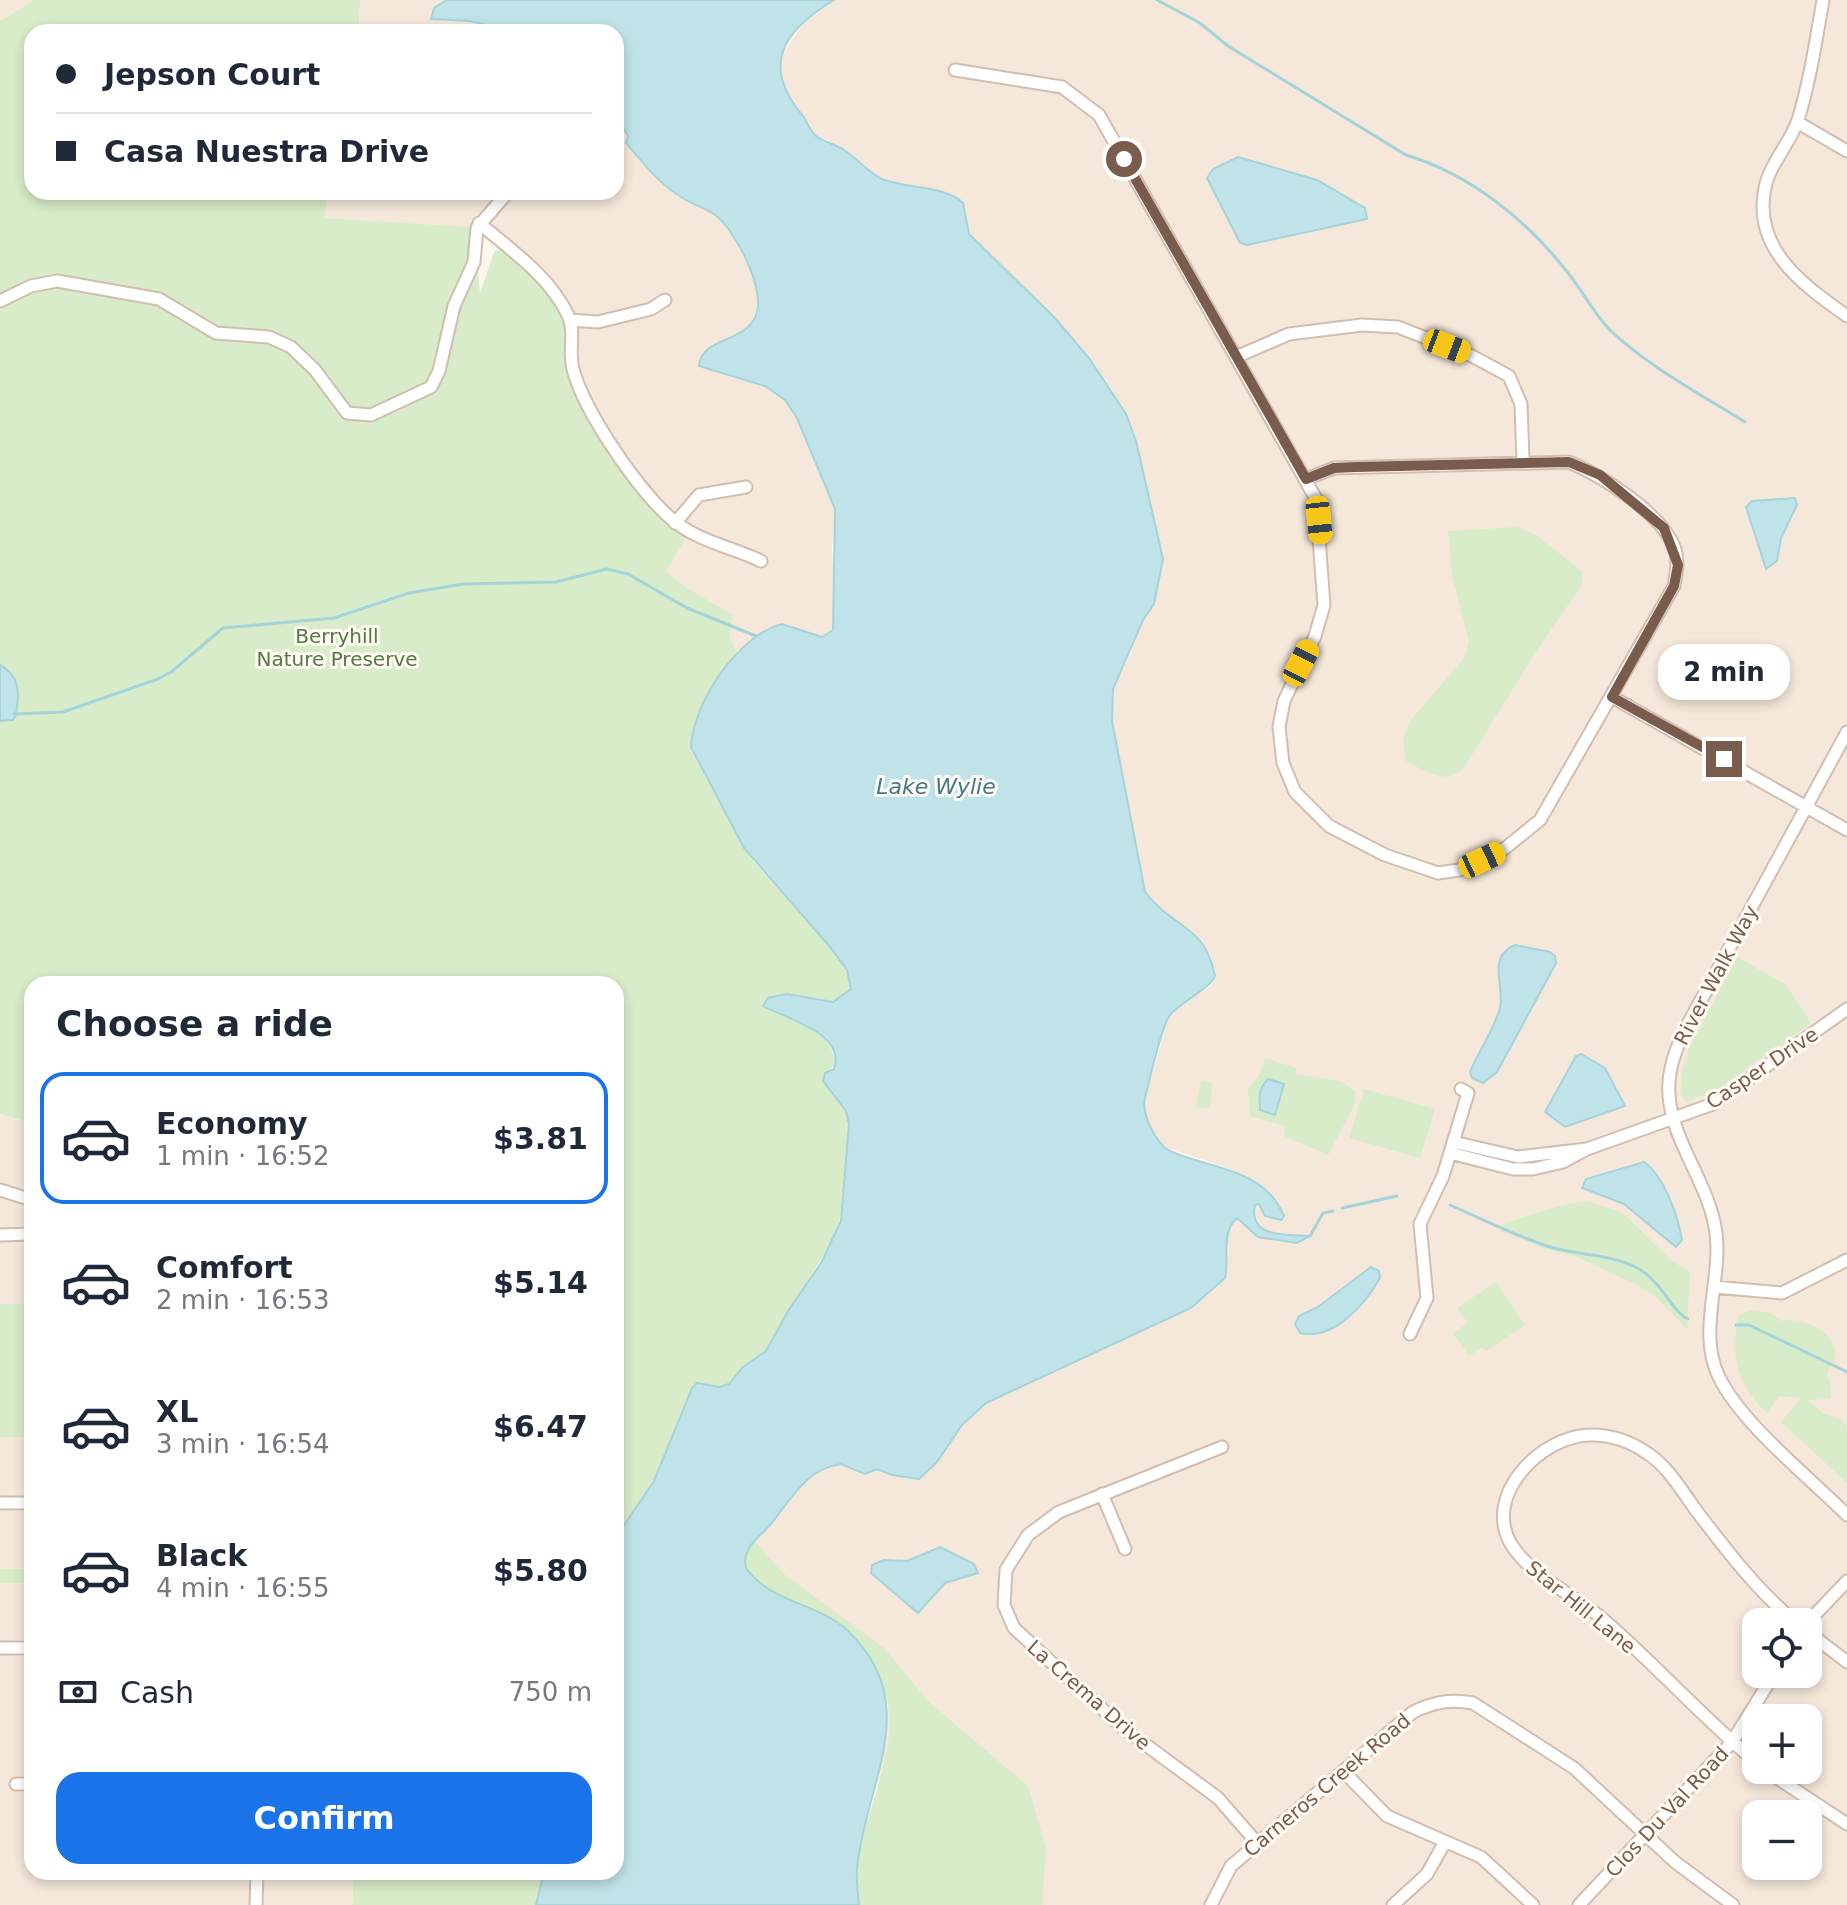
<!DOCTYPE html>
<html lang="en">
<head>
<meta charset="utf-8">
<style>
	body { margin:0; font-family:"DejaVu Sans",sans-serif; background:#f6f6f7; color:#1f2937; height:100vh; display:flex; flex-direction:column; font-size:30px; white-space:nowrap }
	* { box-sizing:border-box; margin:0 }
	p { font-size:26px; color:#747a83 }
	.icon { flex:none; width:44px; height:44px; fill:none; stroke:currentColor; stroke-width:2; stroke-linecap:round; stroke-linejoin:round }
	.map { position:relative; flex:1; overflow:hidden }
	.details { position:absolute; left:24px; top:976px; width:600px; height:904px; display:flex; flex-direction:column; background:#fff; border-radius:24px; box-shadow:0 4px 12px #0003 }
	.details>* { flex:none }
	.top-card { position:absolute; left:24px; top:24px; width:600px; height:176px; border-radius:24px; box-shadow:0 4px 12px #0003; display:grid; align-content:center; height:176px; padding:0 32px; background:#fff }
	.fabs { position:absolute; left:1742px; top:1608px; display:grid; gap:16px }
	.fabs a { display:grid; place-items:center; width:80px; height:80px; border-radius:16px; background:#fff; box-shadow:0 4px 12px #0003; font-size:40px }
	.end { position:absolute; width:36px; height:36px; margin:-18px; border:10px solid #7a5c4d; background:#fff; box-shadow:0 0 0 4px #fff }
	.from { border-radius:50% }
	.bubble { position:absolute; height:56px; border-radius:24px; background:#fff; box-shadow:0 4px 12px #0003; font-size:26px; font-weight:700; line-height:56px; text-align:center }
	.car { position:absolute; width:24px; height:48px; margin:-24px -12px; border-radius:10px; box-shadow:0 0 6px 2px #0007; background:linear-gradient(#f5c518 24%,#345 0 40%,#f5c518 0 76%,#345 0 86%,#f5c518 0) }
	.top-card b { display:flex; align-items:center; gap:28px; height:76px; font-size:30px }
	.top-card b+b { border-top:2px solid #e0e1e3 }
	.top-card i { width:20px; height:20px; background:#1f2937 }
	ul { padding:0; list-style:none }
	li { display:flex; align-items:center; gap:24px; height:132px; margin:0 16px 12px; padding:0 16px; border:4px solid transparent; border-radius:24px }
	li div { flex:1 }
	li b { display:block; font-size:30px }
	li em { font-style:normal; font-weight:700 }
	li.selected { border-color:#1a73e8 }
	li>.icon { width:72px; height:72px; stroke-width:1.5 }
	h2 { padding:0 32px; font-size:36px; line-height:96px }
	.pay { display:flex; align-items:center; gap:20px; height:88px; padding:0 32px; font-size:30px }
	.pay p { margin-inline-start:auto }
	.action { display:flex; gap:16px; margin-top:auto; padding:16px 32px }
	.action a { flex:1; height:92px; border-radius:24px; background:#1a73e8; color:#fff; font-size:32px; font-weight:700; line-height:92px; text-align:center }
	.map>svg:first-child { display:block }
</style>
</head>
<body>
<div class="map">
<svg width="1847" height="1905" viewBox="0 0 1847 1905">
	<rect width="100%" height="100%" fill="#fdf6ec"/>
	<path fill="#f5e8da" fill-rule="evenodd" d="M0 0H34L0 21Z
		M360 0H447L434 8 443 21H470L516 32H359Z
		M834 0H1847V1905H859L887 1730 888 1703 882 1685 873 1665 827 1617 775 1595 748 1549 791 1494 812 1475 841 1464 858 1472 877 1469 909 1479 937 1462 962 1425 986 1403 1191 1308 1225 1278 1229 1250 1226 1236 1229 1226 1237 1218 1258 1237 1297 1243 1307 1234 1294 1239 1262 1229 1257 1223 1255 1205 1259 1204 1265 1216 1281 1220 1278 1205 1262 1187 1253 1179 1220 1165 1164 1147 1148 1121 1143 1105 1170 1014 1212 985 1215 976 1211 954 1159 910 1145 892 1112 721 1113 689 1131 653 1163 559 1126 414 1101 375 1055 318 969 234 965 206 947 194 897 184 875 175 841 148 814 134 794 107 783 91 779 59 805 22ZM1756 1622H1808V1674H1756ZM1756 1718H1808V1770H1756ZM1756 1814H1808V1866H1756Z
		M616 116 658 178 720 219 733 235 752 274 759 299 753 323 739 334 707 348 741 377 765 386 785 400 797 418 813 459 829 487 835 509 832 550 836 616 833 630 826 637 782 624 762 633 737 651 730 639 732 614 685 587 666 571 637 486 504 249 473 227 323 218 328 192H616Z
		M0 1114 32 1123V1304H0Z
		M0 1437H32V1569H0Z
		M0 1583H32V1872H354L352 1905H0Z"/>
	<path fill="#d8ecc9" d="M34 0H360L359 32H32V192H328L324 218 474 227 480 293 494 252 499 249 539 278 565 315 569 359 603 434 688 534 666 571 685 587 732 614 730 639 737 651 698 717 693 754C715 782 725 816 743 847 767 885 848 947 851 989L833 1003 812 997 766 1008C795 1017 831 1030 836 1064L825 1073 823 1081 846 1111 849 1124 847 1183 837 1232 766 1351 743 1367 729 1384 720 1387 697 1383 685 1402 654 1481 616 1537V984H32V1123L0 1114V21Z
		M1517 527 1533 533 1582 571V585L1537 650 1464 768C1446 787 1426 771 1406 761L1403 739 1410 721 1464 658 1469 642 1452 575 1448 531Z
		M1737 957 1785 984 1811 1023 1714 1092 1686 1102 1680 1094 1682 1070 1689 1048Z
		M1265 1058 1296 1068V1074L1341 1081 1356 1091 1354 1106 1328 1155 1284 1136 1285 1126 1250 1116 1248 1089 1260 1074Z
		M1201 1081 1213 1083 1209 1108 1196 1107Z
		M1364 1089 1435 1109 1420 1158 1349 1138Z
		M1587 1201 1622 1212 1672 1261 1690 1272 1687 1329 1655 1296 1637 1285 1575 1256 1548 1250 1501 1231 1505 1223 1563 1205Z
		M1496 1282 1525 1325 1486 1351 1483 1347 1469 1356 1453 1333 1468 1323 1457 1308Z
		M0 1304H32V1437H0Z
		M1752 1310 1771 1313 1781 1321C1799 1317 1830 1328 1835 1349 1837 1358 1830 1366 1827 1374L1831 1386 1830 1399 1808 1400 1824 1414 1842 1420 1847 1428V1483L1781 1422 1801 1398 1779 1396 1767 1413C1735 1382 1731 1357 1738 1315Z
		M754 1541 784 1574 885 1649 929 1702 1028 1786 1046 1848 1042 1905H859C857 1886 856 1869 860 1850 869 1803 898 1748 887 1700 880 1671 851 1633 827 1616 799 1598 753 1599 744 1560Z
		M0 1569H32V1583H0Z
		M354 1872H544L536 1905H352Z"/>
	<path fill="#bfe3e8" stroke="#a5d3da" stroke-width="2" d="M447 0H834C783 31 760 65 803 116 807 122 810 131 816 136 824 142 835 144 844 150 857 158 868 172 882 179 906 189 945 185 963 203L969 234 1055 318 1089 358 1126 414 1136 441 1163 559 1154 604 1143 620 1113 689 1112 721 1145 892C1173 929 1205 924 1215 976 1211 988 1178 1004 1170 1015 1162 1026 1149 1081 1145 1098 1141 1113 1156 1144 1170 1151 1212 1170 1263 1167 1284 1216L1281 1220 1265 1216 1259 1204 1255 1205C1248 1240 1291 1234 1310 1236L1297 1243 1258 1237 1237 1218C1220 1233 1230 1258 1225 1278L1191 1308 986 1403 962 1425 937 1462 919 1479 892 1475 877 1469 865 1474 841 1464C805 1469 791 1500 770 1525 759 1538 741 1548 746 1568 772 1604 817 1602 848 1631 925 1704 865 1784 857 1868 856 1880 858 1893 859 1905H536L544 1872H616V1537L654 1481 692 1388 697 1383 720 1387 729 1384 743 1367 766 1351 788 1311 821 1263 841 1221 849 1124 846 1111 823 1081 825 1073 834 1069C847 1033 784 1018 763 1006L768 998 787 994 833 1002 851 989 847 970 830 947 744 848 691 747C693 703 738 635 782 624L822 637 833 630 835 509 797 418 785 400 765 386 699 366C701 339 740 342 753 321 770 297 739 239 721 220 710 208 691 205 678 195 658 182 642 162 626 143L628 136 616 116V32H516L470 21 431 19 434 8Z
		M1238 157 1317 180 1365 208 1367 219 1247 245 1240 243 1207 178 1213 169Z
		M1795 498 1797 505 1781 538 1777 561 1766 569 1746 507 1752 501Z
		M0 665C21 676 19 694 16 715L13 720 0 721Z
		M1515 945 1550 952 1555 956 1556 963 1497 1072 1483 1083 1472 1078 1470 1072C1479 1050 1494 1030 1500 1008 1505 986 1486 957 1515 945Z
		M1581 1054 1605 1068 1625 1106 1565 1127 1545 1112 1576 1056Z
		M1268 1079 1284 1084 1275 1115 1260 1110C1260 1094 1257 1092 1268 1079Z
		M1644 1162C1664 1176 1678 1216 1682 1240L1676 1247 1624 1204 1582 1188 1586 1179Z
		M1371 1267 1379 1271 1380 1278C1366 1303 1334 1341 1300 1333L1295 1324 1299 1316 1318 1307Z
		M940 1547 974 1564 978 1573 945 1583 918 1613 871 1573 872 1565 884 1560 907 1561Z"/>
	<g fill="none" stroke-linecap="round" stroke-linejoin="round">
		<path stroke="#a5d3da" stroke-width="3" d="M1157 0 1200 23 1228 46 1406 155C1470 174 1528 221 1568 273 1583 291 1595 316 1612 332 1651 368 1700 394 1745 422
			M14 714 63 712 158 679 171 672 223 628 334 618 409 593 463 584 556 582 607 569 628 574 687 608 756 636
			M1450 1205C1482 1219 1514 1235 1547 1246 1576 1256 1610 1253 1637 1268 1661 1280 1672 1312 1688 1319
			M1342 1208 1397 1196
			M1310 1236 1323 1213 1333 1211
			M1736 1325H1749L1847 1372"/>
		<defs>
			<path id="street" d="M1823 0C1816 40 1810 81 1798 120 1791 141 1774 159 1767 180 1748 245 1800 283 1847 316
				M955 70 1062 87 1099 115 1316 499 1324 605 1315 636 1284 701 1279 727 1283 763 1295 792 1329 826 1385 855 1438 873 1459 870 1504 849 1540 820 1674 586C1676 573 1679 562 1675 549 1662 513 1602 476 1569 462L1334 468 1306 479
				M1797 122 1847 151
				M479 223C511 250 549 276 568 315 576 332 568 350 573 369 583 410 643 499 678 524 700 541 736 549 761 561
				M0 301 31 286 57 281 159 299 216 333 269 337 291 347 315 370 347 413 371 415 431 387 439 371 454 306 474 262 477 228 508 192
				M570 320 598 322 651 309 665 300
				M1236 357 1289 334 1362 325 1398 327 1472 356 1509 376 1521 404 1523 461
				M675 523 699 495 746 487
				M1612 697 1847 830
				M1847 732 1687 1026C1676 1048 1667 1070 1669 1096 1673 1144 1710 1185 1716 1233 1722 1280 1697 1333 1719 1377 1741 1423 1809 1477 1847 1515
				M1453 1142 1518 1157 1587 1149
				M1450 1153 1513 1169H1533L1563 1162 1587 1149 1713 1104 1847 1009
				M0 1190 32 1200
				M0 1235 32 1234
				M1714 1287 1782 1293 1847 1260
				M1410 1334 1427 1298 1420 1224 1443 1176 1468 1093 1461 1089
				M1222 1447 1059 1512 1028 1535 1006 1570 1004 1605 1014 1628 1123 1728 1218 1798 1258 1844
				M1102 1494 1125 1549
				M0 1503H32
				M1808 1622 1847 1581
				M1808 1632 1847 1662
				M0 1648H32
				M1756 1762C1703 1718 1657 1666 1605 1621 1576 1595 1532 1578 1511 1544 1482 1495 1542 1435 1591 1435 1612 1435 1630 1441 1647 1453 1669 1467 1683 1493 1698 1513 1728 1552 1757 1590 1795 1622
				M1765 1770 1847 1824
				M1343 1771 1387 1816 1481 1857 1533 1905
				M16 1784H32
				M256 1905 257 1872
				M1211 1905 1231 1866 1413 1712C1434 1702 1450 1699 1473 1703L1574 1768 1675 1862 1733 1905
				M1393 1905 1427 1874 1445 1842
				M1579 1905 1732 1742 1774 1674"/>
		</defs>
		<use href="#street" stroke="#d1beb0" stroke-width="15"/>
		<use href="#street" stroke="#fff" stroke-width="11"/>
	</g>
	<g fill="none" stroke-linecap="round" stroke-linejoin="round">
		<path stroke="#7a5c4d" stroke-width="10" d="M1124 159 1306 479 1334 468 1356 467 1569 462 1600 475 1664 528 1678 565 1674 586 1612 697 1724 759"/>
	</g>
	<g text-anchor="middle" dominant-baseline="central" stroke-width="6" stroke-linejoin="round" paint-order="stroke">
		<g font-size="20" fill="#537a41" stroke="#fffaf3">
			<text x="337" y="636">Berryhill<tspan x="337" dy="23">Nature Preserve</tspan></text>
		</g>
		<g font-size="20" fill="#7a5c4d" stroke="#fffaf3">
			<text transform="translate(1716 975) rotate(-62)">River Walk Way</text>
			<text transform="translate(1762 1068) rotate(-34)">Casper Drive</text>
			<text transform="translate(1581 1607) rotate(39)">Star Hill Lane</text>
			<text transform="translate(1089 1695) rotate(41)">La Crema Drive</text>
			<text transform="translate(1327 1785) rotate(-40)">Carneros Creek Road</text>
			<text transform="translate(1667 1812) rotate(-47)">Clos Du Val Road</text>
		</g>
		<g font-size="22" font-style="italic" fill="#437c86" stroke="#fffaf3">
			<text x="936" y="786">Lake Wylie</text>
		</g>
	</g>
</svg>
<div class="fabs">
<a><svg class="icon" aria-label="locate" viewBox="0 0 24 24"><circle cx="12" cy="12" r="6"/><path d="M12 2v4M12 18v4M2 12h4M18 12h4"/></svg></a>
<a>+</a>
<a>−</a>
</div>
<i class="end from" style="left:1124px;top:159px"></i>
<i class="end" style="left:1724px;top:759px"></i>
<div class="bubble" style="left:1658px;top:644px;width:132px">2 min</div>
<i class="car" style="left:1447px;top:346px;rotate:111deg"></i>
<i class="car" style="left:1319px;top:520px;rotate:174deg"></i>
<i class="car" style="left:1301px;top:663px;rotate:27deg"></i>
<i class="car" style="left:1482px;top:860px;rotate:65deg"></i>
<div class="top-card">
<b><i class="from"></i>Jepson Court</b>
<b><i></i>Casa Nuestra Drive</b>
</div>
<section class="details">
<h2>Choose a ride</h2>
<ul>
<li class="selected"><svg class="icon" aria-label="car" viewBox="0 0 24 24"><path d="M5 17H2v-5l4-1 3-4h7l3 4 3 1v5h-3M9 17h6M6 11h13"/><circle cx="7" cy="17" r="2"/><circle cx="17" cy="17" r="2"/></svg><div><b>Economy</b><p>1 min · 16:52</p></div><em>$3.81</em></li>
<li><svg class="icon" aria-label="car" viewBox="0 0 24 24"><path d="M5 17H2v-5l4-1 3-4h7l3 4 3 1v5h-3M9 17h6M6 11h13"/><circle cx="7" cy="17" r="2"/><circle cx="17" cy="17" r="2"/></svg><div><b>Comfort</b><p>2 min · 16:53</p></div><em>$5.14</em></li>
<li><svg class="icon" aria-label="car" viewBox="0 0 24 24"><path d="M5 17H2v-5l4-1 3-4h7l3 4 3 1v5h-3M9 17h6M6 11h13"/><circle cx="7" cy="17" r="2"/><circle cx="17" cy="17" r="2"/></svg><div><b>XL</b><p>3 min · 16:54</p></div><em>$6.47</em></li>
<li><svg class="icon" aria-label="car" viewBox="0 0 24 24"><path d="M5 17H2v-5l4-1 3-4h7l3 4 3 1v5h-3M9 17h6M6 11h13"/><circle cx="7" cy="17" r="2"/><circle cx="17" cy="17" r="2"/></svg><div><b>Black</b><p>4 min · 16:55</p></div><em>$5.80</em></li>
</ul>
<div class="pay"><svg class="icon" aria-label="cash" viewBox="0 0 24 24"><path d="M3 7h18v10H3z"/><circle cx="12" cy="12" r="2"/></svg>Cash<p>750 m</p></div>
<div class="action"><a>Confirm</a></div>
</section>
</div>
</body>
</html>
